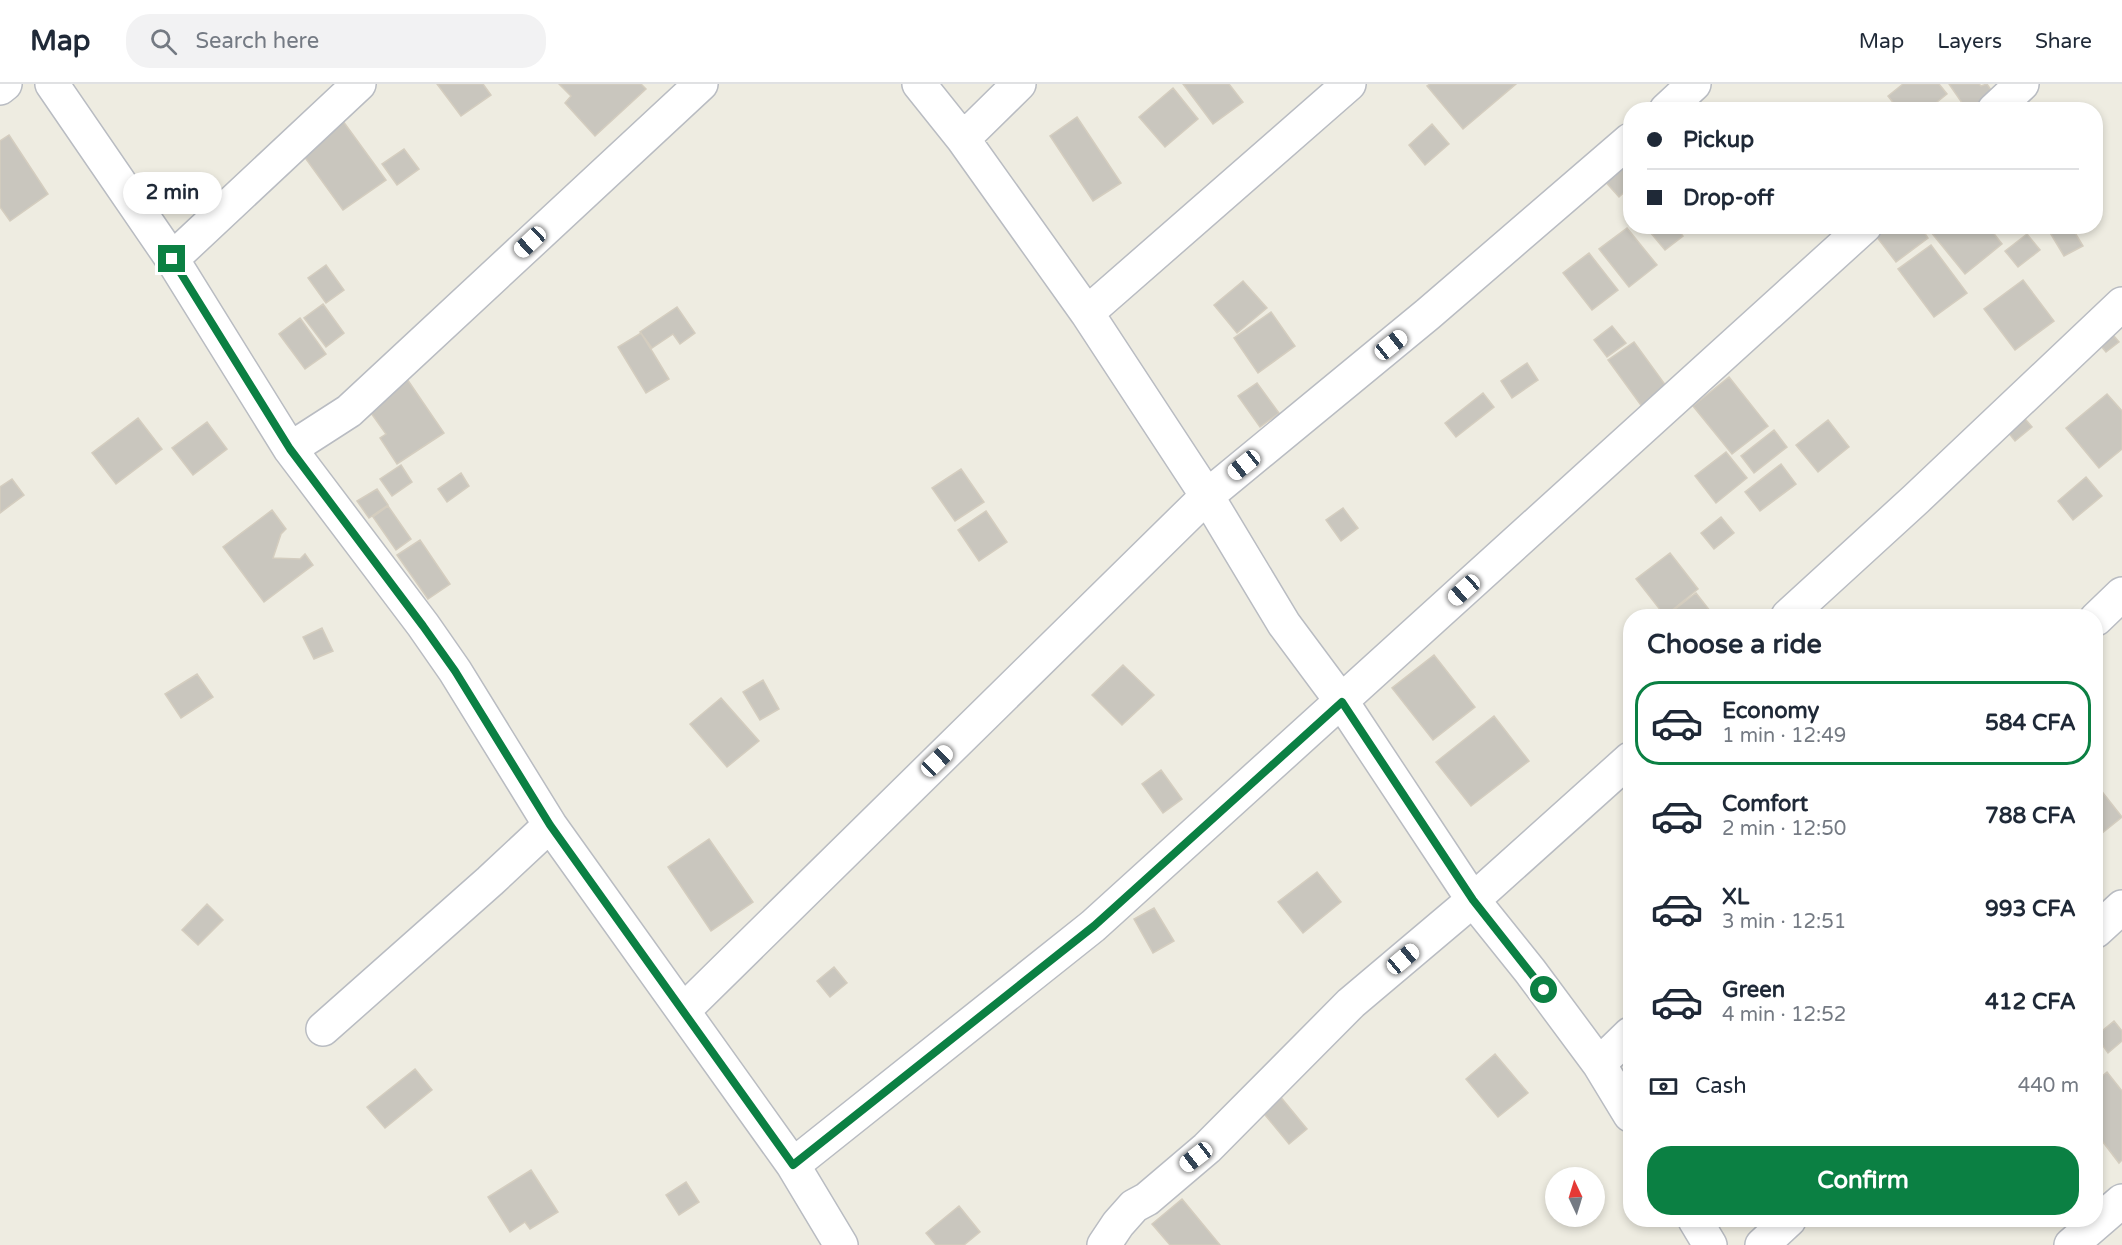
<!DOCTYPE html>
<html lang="en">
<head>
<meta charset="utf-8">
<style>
	body { margin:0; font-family:"Varela Round",sans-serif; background:#f2f2f3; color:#1f2937; height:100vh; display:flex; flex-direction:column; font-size:22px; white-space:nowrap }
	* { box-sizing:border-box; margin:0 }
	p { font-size:20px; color:#747a83 }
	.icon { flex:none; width:33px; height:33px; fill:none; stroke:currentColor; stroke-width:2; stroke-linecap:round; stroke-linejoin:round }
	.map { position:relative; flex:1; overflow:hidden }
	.drawer { position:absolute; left:1623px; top:525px; width:480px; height:618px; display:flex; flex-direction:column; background:#fff; border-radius:24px; box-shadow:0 3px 9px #0003 }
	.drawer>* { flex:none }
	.banner { position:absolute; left:1623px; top:18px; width:480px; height:132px; border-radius:24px; box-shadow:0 3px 9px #0003; display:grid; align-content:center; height:132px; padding:0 24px; background:#fff }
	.needle { width:39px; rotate:356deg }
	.controls { position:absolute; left:1545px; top:1083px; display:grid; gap:12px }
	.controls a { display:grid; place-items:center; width:60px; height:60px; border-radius:50%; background:#fff; box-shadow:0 3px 9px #0003; font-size:30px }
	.end { position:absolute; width:27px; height:27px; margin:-14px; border:8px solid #0b8043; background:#fff; box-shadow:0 0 0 3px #fff }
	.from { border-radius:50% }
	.bubble { position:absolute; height:42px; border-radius:21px; background:#fff; box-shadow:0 3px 9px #0003; font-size:20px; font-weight:700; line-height:42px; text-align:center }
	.car { position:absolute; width:18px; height:36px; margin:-18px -9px; border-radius:8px; box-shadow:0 0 4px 2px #0007; background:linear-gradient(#fff 24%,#345 0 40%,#fff 0 76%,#345 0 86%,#fff 0) }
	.banner b { display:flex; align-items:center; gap:21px; height:57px; font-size:22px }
	.banner b+b { border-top:2px solid #e0e1e3 }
	.banner i { width:15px; height:15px; background:#1f2937 }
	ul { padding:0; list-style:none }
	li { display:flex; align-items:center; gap:18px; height:84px; margin:0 12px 9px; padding:0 12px; border:3px solid transparent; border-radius:24px }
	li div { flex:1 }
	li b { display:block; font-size:22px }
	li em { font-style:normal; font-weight:700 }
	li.active { border-color:#0b8043 }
	li>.icon { width:54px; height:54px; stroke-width:1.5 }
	h2 { padding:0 24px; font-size:27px; line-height:72px }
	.pay { display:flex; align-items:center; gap:15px; height:66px; padding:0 24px; font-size:22px }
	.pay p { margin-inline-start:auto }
	.action { display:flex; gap:12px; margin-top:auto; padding:12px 24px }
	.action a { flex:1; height:69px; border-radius:24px; background:#0b8043; color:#fff; font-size:24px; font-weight:700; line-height:69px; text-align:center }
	header { display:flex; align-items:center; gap:36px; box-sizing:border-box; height:84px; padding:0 30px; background:#fff; border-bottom:2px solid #e0e1e3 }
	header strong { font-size:28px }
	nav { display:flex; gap:33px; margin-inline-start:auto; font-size:21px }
	.search { width:420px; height:54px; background:#f2f2f3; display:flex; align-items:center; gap:15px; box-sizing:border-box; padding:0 21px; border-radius:24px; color:#747a83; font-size:22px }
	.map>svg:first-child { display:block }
</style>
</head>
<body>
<header>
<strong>Map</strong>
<div class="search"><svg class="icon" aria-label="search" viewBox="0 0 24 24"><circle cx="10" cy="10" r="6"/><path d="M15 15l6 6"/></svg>Search here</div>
<nav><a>Map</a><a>Layers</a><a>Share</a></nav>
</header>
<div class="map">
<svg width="2122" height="1161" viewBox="0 0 2122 1161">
	<rect width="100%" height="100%" fill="#eeece1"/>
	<path fill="#c9c6be" stroke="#d4cdbf" stroke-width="1.5" d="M437 0H483L491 11 461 32Z
		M559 0H641L646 5 595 52 565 19 571 12Z
		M1183 0H1229L1243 18 1213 40Z
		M1430 0H1516L1463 45 1427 2Z
		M1903 0H1939L1947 10 1927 26H1899L1888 12Z
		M1949 0H1979L1981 2 1987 0 1993 9 1970 26H1967Z
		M1173 4 1198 35 1165 63 1139 33Z
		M340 33 386 96 343 126 298 64Z
		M1077 33 1121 99 1093 117 1050 52Z
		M1432 40 1449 60 1425 81 1409 61Z
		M9 51 48 110 10 137 0 123V57Z
		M404 65 419 85 397 101 382 80Z
		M1630 72V103L1619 113 1603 95Z
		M1645 142H1675L1683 152 1665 166Z
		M1889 142H1920L1928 154 1896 178 1876 152Z
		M1926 142H1988L2002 160 1965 190Z
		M2046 142H2071L2083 162 2064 172Z
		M1627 144 1657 181 1629 203 1599 165Z
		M2027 150 2040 166 2018 183 2005 167Z
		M1931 161 1967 209 1934 233 1898 185Z
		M1589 169 1618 206 1592 226 1563 189Z
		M326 181 344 206 326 219 308 194Z
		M2023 196 2054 237 2015 266 1984 225Z
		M1243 197 1267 224 1237 249 1214 221Z
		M323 220 344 249 326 263 304 234Z
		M677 223 695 249 680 260 673 250 652 264 640 248Z
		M1271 228 1295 262 1258 289 1234 254Z
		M300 234 326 270 305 285 279 250Z
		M1612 242 1626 259 1607 273 1594 256Z
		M2108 245 2119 258 2106 268 2095 255Z
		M641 249 669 295 646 309 618 263Z
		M1634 258 1669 306 1643 324 1608 276Z
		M1527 279 1538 296 1512 314 1501 297Z
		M1729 293 1768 342 1732 370 1693 322Z
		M407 295 444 349 397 380 380 354 386 350 366 322Z
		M1257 299 1279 329 1260 343 1238 312Z
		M1483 309 1494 323 1456 353 1445 339Z
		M2107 310 2122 327V365L2099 384 2066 344Z
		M2020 329 2032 343 2015 357 2003 342Z
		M138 334 162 365 116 400 92 369Z
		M1828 336 1849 363 1818 388 1796 361Z
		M207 338 227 365 193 391 172 364Z
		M1774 346 1787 363 1754 389 1741 372Z
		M1726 368 1747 394 1716 419 1695 392Z
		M1781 380 1796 400 1760 427 1745 408Z
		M401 381 412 398 392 412 380 395Z
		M961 385 984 418 955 437 932 404Z
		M461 389 469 402 447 418 438 405Z
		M2086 393 2102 412 2073 436 2058 417Z
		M12 395 24 411 0 429V403Z
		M377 405 388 421 369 434 357 417Z
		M388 422 411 455 396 466 373 433Z
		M1343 424 1358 444 1341 457 1326 436Z
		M272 426 286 445 281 450 273 474 300 475 305 470 313 481 264 518 223 463Z
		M986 427 1007 458 979 477 958 446Z
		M1721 433 1734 449 1714 465 1701 449Z
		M420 456 450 500 428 515 397 471Z
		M1670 469 1698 505 1665 532 1636 495Z
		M1696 509 1714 532H1666Z
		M322 544 333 567 314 575 303 553Z
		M1434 571 1475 623 1433 656 1392 604Z
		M1123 581 1154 611 1122 641 1092 611Z
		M197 590 213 613 181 634 165 610Z
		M763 596 779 625 760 636 743 608Z
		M721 614 759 657 727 683 690 640Z
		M1494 632 1529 677 1471 722 1436 678Z
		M1161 686 1182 715 1163 729 1142 700Z
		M2096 700 2122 733 2096 754Z
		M709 755 753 818 711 847 668 783Z
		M1317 788 1341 818 1303 849 1278 818Z
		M207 820 223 836 198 861 182 846Z
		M1154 824 1174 857 1153 869 1134 835Z
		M834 883 847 899 830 913 817 897Z
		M2114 937 2122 947V957L2108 969 2096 952Z
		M1495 970 1528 1009 1498 1033 1466 995Z
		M415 985 432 1006 385 1044 367 1023Z
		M2107 988 2122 1007V1076L2119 1079 2096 1049V997Z
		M1279 1011 1307 1045 1289 1060 1261 1026Z
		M531 1086 558 1128 530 1145 525 1138 510 1148 488 1113Z
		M686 1098 699 1118 679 1131 666 1111Z
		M1182 1115 1220 1161H1170L1152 1140Z
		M959 1122 980 1148 964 1161H936L926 1149Z"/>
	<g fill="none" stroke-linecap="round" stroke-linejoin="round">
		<defs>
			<path id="minor" d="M52 0 172 175 290 365 423 541 455 587 550 741 793 1081 841 1161
				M919 0 963 55 1087 229 1207 412 1284 540 1342 618 1473 816 1530 887 1599 980 1630 1031
				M0 4 5 0
				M1666 26 1694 0
				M1994 26 2022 0
				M963 55 1019 0
				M172 175 359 0
				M1087 229 1349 0
				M290 365 349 327 701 0
				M1788 532 1916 415 2122 220
				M2096 535 2122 510
				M2096 847 2122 823
				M683 927 1207 412 1428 230 1630 56
				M323 945 490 797 550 741
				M1599 980 1630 950
				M793 1081 1093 842 1865 142
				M1695 1136 1710 1161
				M1104 1161 1118 1140 1134 1122 1147 1115 1207 1064 1351 919 1473 816 1630 675
				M1762 1161 1789 1136
				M2071 1161 2122 1117"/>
		</defs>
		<use href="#minor" stroke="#b9bcc2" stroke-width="36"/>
		<use href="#minor" stroke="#fff" stroke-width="33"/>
	</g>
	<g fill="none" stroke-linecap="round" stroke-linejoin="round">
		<path stroke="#0b8043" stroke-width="8" d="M172 175 290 365 423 542 455 587 550 741 793 1081 1094 842 1342 618 1473 816 1544 906"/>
	</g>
</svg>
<div class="controls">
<a><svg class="needle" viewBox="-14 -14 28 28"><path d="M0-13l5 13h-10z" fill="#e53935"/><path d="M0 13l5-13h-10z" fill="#747a83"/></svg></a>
</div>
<i class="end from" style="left:1544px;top:906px"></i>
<i class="end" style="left:172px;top:175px"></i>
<div class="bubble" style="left:123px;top:88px;width:99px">2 min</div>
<i class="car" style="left:530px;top:158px;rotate:227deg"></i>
<i class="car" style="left:1391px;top:261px;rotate:51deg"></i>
<i class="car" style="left:1244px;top:381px;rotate:231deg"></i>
<i class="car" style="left:1464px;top:506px;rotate:228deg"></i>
<i class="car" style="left:937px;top:677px;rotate:46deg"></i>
<i class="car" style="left:1403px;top:875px;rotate:50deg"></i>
<i class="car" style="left:1196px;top:1073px;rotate:232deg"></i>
<div class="banner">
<b><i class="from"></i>Pickup</b>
<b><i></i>Drop-off</b>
</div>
<section class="drawer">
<h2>Choose a ride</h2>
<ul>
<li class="active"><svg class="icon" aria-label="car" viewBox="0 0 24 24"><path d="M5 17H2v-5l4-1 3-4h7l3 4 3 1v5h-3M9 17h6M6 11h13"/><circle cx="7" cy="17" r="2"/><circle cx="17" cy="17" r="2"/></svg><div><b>Economy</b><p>1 min · 12:49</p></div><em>584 CFA</em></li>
<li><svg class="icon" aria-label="car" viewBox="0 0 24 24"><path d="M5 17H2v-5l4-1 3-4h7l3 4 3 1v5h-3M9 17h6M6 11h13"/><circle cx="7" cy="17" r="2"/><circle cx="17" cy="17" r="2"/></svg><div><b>Comfort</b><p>2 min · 12:50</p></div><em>788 CFA</em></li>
<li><svg class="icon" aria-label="car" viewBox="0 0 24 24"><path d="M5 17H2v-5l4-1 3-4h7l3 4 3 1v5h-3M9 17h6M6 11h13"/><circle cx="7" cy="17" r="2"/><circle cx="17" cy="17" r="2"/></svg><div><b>XL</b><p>3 min · 12:51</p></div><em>993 CFA</em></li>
<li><svg class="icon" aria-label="car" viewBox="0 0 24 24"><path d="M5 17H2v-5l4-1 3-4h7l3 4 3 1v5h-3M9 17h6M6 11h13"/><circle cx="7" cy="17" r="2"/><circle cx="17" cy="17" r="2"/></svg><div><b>Green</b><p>4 min · 12:52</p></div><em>412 CFA</em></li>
</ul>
<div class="pay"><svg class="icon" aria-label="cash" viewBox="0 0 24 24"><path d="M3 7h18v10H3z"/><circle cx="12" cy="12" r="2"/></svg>Cash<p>440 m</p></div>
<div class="action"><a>Confirm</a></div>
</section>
</div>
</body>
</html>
